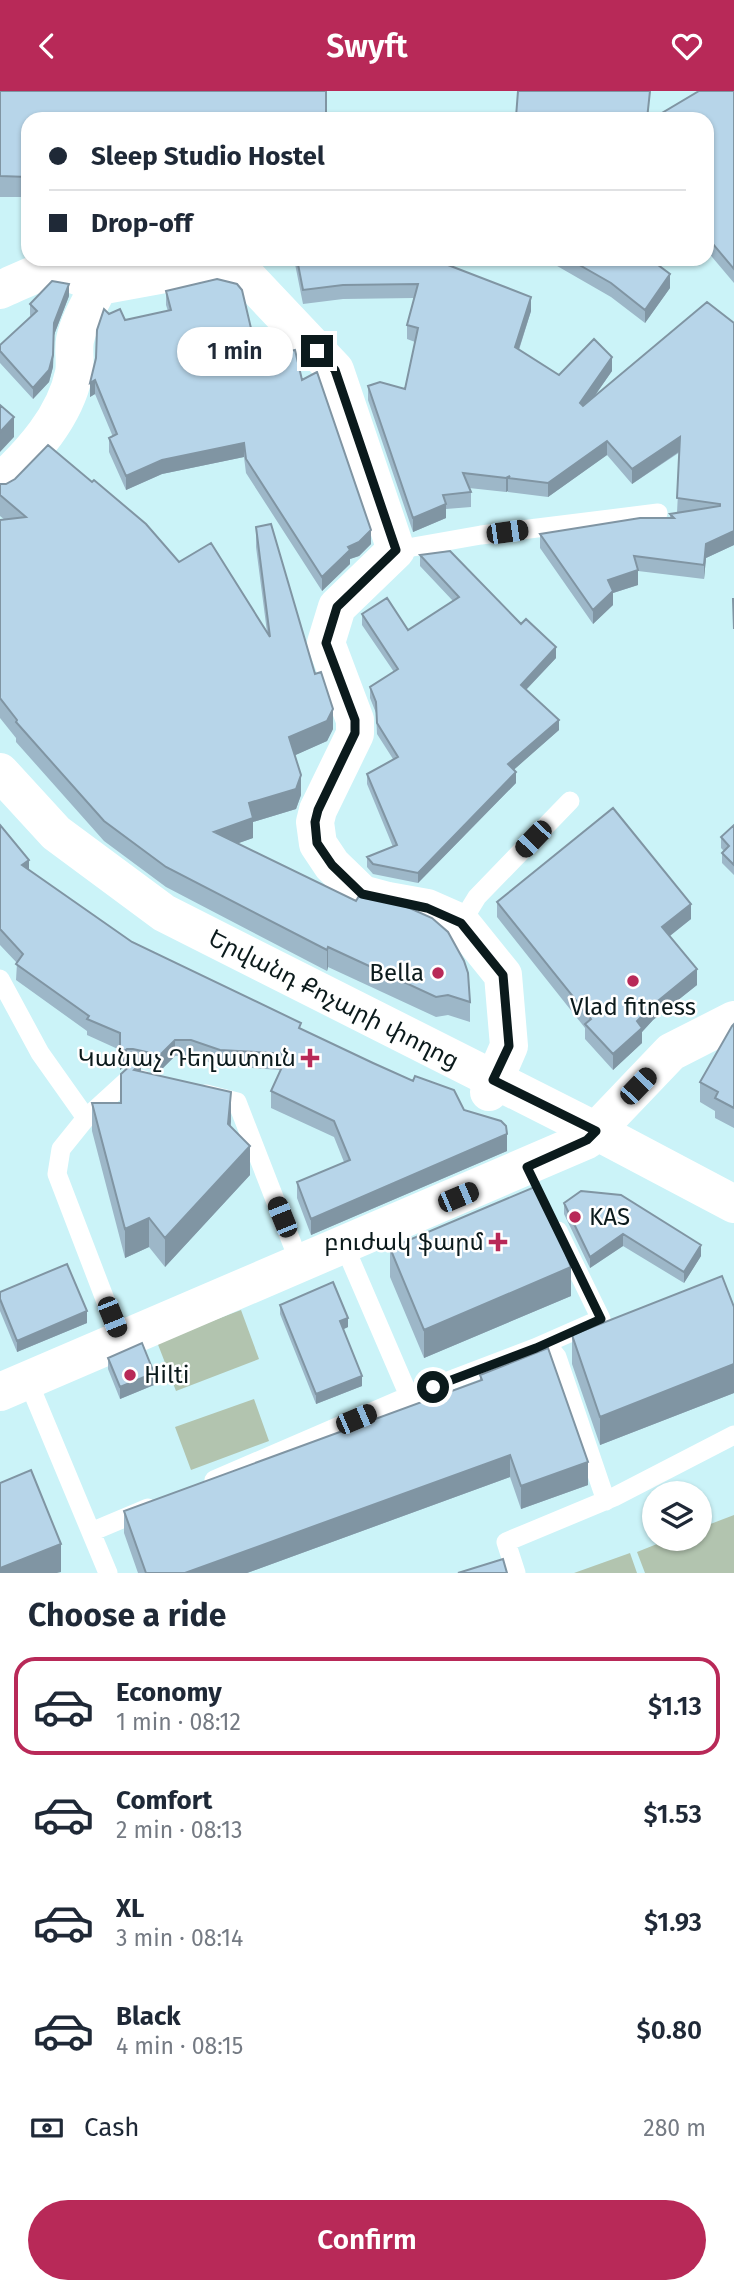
<!DOCTYPE html>
<html lang="en">
<head>
<meta charset="utf-8">
<style>
	body { margin:0; font-family:"Fira Sans","Noto Sans Armenian",sans-serif; background:#f6f6f7; color:#1f2937; height:100vh; display:flex; flex-direction:column; font-size:26px; white-space:nowrap }
	* { box-sizing:border-box; margin:0 }
	p { font-size:23px; color:#747a83 }
	.icon { flex:none; width:38px; height:38px; fill:none; stroke:currentColor; stroke-width:2; stroke-linecap:round; stroke-linejoin:round }
	.map { position:relative; height:1482px; overflow:hidden }
	.sheet { display:flex; flex-direction:column; background:#fff; flex:1 }
	.sheet>* { flex:none }
	.top-card { position:absolute; left:21px; top:21px; width:693px; height:154px; border-radius:21px; box-shadow:0 2px 5px #0004; display:grid; align-content:center; height:154px; padding:0 28px; background:#fff }
	.buttons { position:absolute; left:642px; top:1390px; display:grid; gap:14px }
	.buttons a { display:grid; place-items:center; width:70px; height:70px; border-radius:50%; background:#fff; box-shadow:0 2px 5px #0004; font-size:35px }
	.end { position:absolute; width:32px; height:32px; margin:-16px; border:9px solid #0b1a1c; background:#fff; box-shadow:0 0 0 4px #fff }
	.from { border-radius:50% }
	.bubble { position:absolute; height:49px; border-radius:24px; background:#fff; box-shadow:0 2px 5px #0004; font-size:23px; font-weight:600; line-height:49px; text-align:center }
	.car { position:absolute; width:21px; height:42px; margin:-21px -10px; border-radius:9px; box-shadow:0 0 5px 2px #0007; background:linear-gradient(#222 24%,#8ab4d8 0 40%,#222 0 76%,#8ab4d8 0 86%,#222 0) }
	.top-card b { display:flex; align-items:center; gap:24px; height:66px; font-size:26px }
	.top-card b+b { border-top:2px solid #e0e1e3 }
	.top-card i { width:18px; height:18px; background:#1f2937 }
	ul { padding:0; list-style:none }
	li { display:flex; align-items:center; gap:21px; height:98px; margin:0 14px 10px; padding:0 14px; border:4px solid transparent; border-radius:21px }
	li div { flex:1 }
	li b { display:block; font-size:26px }
	li em { font-style:normal; font-weight:600 }
	li.active { border-color:#b82958 }
	li>.icon { width:63px; height:63px; stroke-width:1.5 }
	h2 { padding:0 28px; font-size:32px; line-height:84px }
	.pay { display:flex; align-items:center; gap:18px; height:77px; padding:0 28px; font-size:26px }
	.pay p { margin-inline-start:auto }
	.cta { display:flex; gap:14px; margin-top:auto; padding:14px 28px }
	.cta a { flex:1; height:80px; border-radius:42px; background:#b82958; color:#fff; font-size:28px; font-weight:600; line-height:80px; text-align:center }
	header { display:flex; justify-content:space-between; align-items:center; height:91px; padding:0 28px; background:#b82958; color:#fff; font-size:32px; font-weight:600 }
	.map>svg:first-child { display:block }
</style>
</head>
<body>
<header><svg class="icon" aria-label="back" viewBox="0 0 24 24"><path d="M15 5l-7 7 7 7"/></svg>Swyft<svg class="icon" aria-label="heart" viewBox="0 0 24 24"><path d="M12 20l-8-8c-3-5 5-10 8-4 3-6 11-1 8 4z"/></svg></header>
<div class="map">
<svg width="734" height="1482" viewBox="0 0 734 1482">
	<rect width="100%" height="100%" fill="#cbf3f8"/>
	<path fill="#b2c4af" d="M241 1219 259 1268 176 1300 157 1251Z
		M254 1308 269 1350 191 1379 175 1336Z
		M734 1424V1482H645L637 1461 672 1447H700V1437Z
		M630 1462 637 1482H574Z"/>
	<g fill="none" stroke-linecap="round" stroke-linejoin="round">
		<path stroke="#fff" stroke-width="19" d="M396 459 481 444 658 422
			M461 832 477 806 570 710
			M0 888 40 962 86 1027
			M206 1003 237 1011 300 1173
			M344 1154 409 1305
			M121 1250 57 1083 61 1058 86 1027 131 986 143 989
			M535 1257 601 1228 558 1140
			M28 1290 108 1482
			M214 1389 409 1305 535 1257 553 1261 557 1266 606 1410
			M91 1441 148 1417
			M516 1482 506 1451 614 1406 734 1344"/>
		<path stroke="#fff" stroke-width="38" d="M0 199C45 179 52 170 99 195
			M0 392C32 362 65 326 74 282 76 271 73 260 75 249 79 230 90 212 99 195L203 176 248 187 335 279 396 459 337 516 326 552 355 629V643L318 719 315 731 318 753 332 774 362 803 388 810 427 817 461 832 503 884 509 955 489 1001
			M0 1301 587 1049 671 961 734 929"/>
		<path stroke="#fff" stroke-width="38" d="M0 681 56 742 164 822 596 1040 734 1113"/>
	</g>
	<path fill="#9db7c8" d="M0 0 28 28V106H0Z
		M734 0V192L707 160V28Z
		M294 168H448V174L531 220 519 259 559 284 612 280 595 304 734 232V454L706 467 704 488 638 480V494L613 502V514L593 533 540 457V443L670 427V423L677 422 680 361 632 393 607 364 548 406 508 401V400L506 401 469 397 471 401V416L446 418V427L413 441 368 309V295L405 298 415 251 407 248V234L414 207 343 208 303 213Z
		M545 168H650L670 197 645 232 611 206Z
		M166 200 258 267 302 289 371 453 359 465 350 468V473L322 500 246 382 244 366 162 383 126 399 109 361V347L113 346 95 303 90 306 109 223 125 229 168 220 166 214Z
		M69 205 54 244 53 276 49 291 33 308 0 272V254L31 226 30 224V213Z
		M0 393 179 471 267 541 256 456V436L315 583 333 638 327 650 295 664 301 704 296 718 253 731V747L238 752 470 911V931L448 924 436 926 328 876 327 880 166 796 104 750 16 651V647L0 627V429H5L0 425Z
		M420 464 521 533 556 567 526 599 559 639 513 679 516 692 418 792 373 783 367 776V766L393 756 367 693V683L393 668 377 643 376 622 370 607V596L394 581 362 534V523L408 539 453 510 420 475Z
		M0 734 29 779 132 851 301 938 464 1019 507 1060 311 1144 297 1107V1091L344 1071 334 1046 271 1017V1000L281 979 220 975 191 965H175L160 980 141 976V981L231 1030 230 1036 250 1084 165 1176 149 1156 125 1167 92 1040V1012H121L131 974H127L120 979V959L87 944V940L16 889 17 872 0 854Z
		M734 734V784L722 772V762L724 760 721 757V746Z
		M497 811 691 828 670 845 697 894 653 929 642 941V952L613 979 585 948V937L497 826Z
		M734 933V1037L715 1027V1020L700 1011V991Z
		M564 1112 701 1165 684 1192 623 1155 590 1177 564 1123Z
		M390 1157 569 1172 571 1205 424 1267 390 1186Z
		M0 1201 87 1232 17 1261 0 1220Z
		M280 1214 348 1236 343 1238 362 1295 316 1313 280 1223Z
		M734 1216V1302L600 1354 572 1273V1244Z
		M108 1267 154 1294 120 1308 108 1278Z
		M480 1284 588 1394 521 1418 510 1386 247 1482H138L124 1442V1420L480 1290Z"/>
	<path fill="#8095a3" d="M670 183V197L645 232V219Z
		M69 193V205L54 244 53 276 49 291 33 308V297L54 232Z
		M531 206V220L515 270V256Z
		M612 266V280L580 326V312Z
		M95 289V303L90 306V292Z
		M14 326V346L0 361V341Z
		M680 346V360L632 393V378Z
		M607 350V364L548 406V392Z
		M244 352V366L162 383 126 399V385L162 369Z
		M510 385 508 387V400L506 401V387Z
		M446 413V427L413 441V427Z
		M371 439V453L359 465 350 468V473L322 500V486L348 456Z
		M734 440V454L706 467 704 488V474L706 453Z
		M638 479V494L613 502V514L593 533V519L608 489Z
		M556 556V567L521 604V594Z
		M333 618V638L327 650 289 667V646Z
		M559 629V639L508 684V673Z
		M516 681V692L418 792V782Z
		M301 684V704L296 718 253 731V747L214 761V741L249 712Z
		M29 769V785L22 774Z
		M691 813V828L662 851V836Z
		M328 856V876L327 880V859Z
		M697 878V894L653 929 642 941V952L613 979V963L637 930 653 914Z
		M175 949V965L160 980V964Z
		M127 958V974L120 979V963Z
		M141 972V1001L134 979Z
		M231 1001V1030L228 1062V1033Z
		M507 1043V1060L311 1144V1128Z
		M250 1055V1084L165 1176V1147Z
		M149 1127V1156L125 1167V1138Z
		M623 1143V1155L590 1177V1166Z
		M701 1154V1165L684 1192V1181Z
		M569 1162V1177L571 1176V1205L424 1267V1239Z
		M87 1220V1232L17 1261V1250Z
		M348 1227V1236L340 1240V1230Z
		M734 1273V1302L600 1354V1326Z
		M154 1282V1294L120 1308V1296Z
		M362 1285V1295L316 1313V1303Z
		M510 1364V1386L247 1482H185Z
		M588 1371V1394L521 1418V1395Z
		M61 1453V1481L57 1482H0V1477Z"/>
	<path fill="#b7d5e9" stroke="#8095a3" stroke-width="2" d="M0 0H326V28H28V86L0 85Z
		M518 0H650L647 28H537L516 26Z
		M699 0H734V178L707 146V28H659L662 22Z
		M297 168H448V174L531 206 515 256 559 284 594 248 612 266 580 312 583 315 707 211 734 232V440L706 453 704 474 634 465 638 479 608 489 613 500 593 519 540 443 640 427H674L670 423 720 415V413L677 407 680 346 632 378 607 350 548 392 508 387 510 385 506 387 463 382 471 401 443 404 446 413 413 427 368 295 380 291 405 298 418 237 407 234 418 193 343 194 303 199Z
		M569 168H650L670 183 645 219 611 192Z
		M217 188 237 193 242 199 258 267 295 259 302 289 317 281 371 439 359 451 348 456 350 459 322 486 246 368 244 352 162 369 126 385 109 347 117 343 95 289 90 292 96 267 97 239 104 218 109 223 120 218 125 229 171 219 166 200Z
		M52 190 69 193 54 232 53 264 49 279 33 297 0 260V254L37 220 30 213Z
		M0 314 14 326 0 341Z
		M48 354 92 391 94 389 146 433 179 471 211 452 270 546 256 436 271 433 315 583 321 581 333 618 327 630 289 646 301 684 296 698 249 712 253 727 214 741 356 810 359 805 405 815 432 827 448 841 464 870 468 882 470 911 448 904 436 906 328 856 327 859 166 776 104 730 16 631 17 629 0 607V429L26 426 0 404V393H6L15 388Z
		M450 460 521 533 526 528 556 556 521 594 559 629 508 673 516 681 418 782 373 773 367 766 397 754 367 683 398 666 377 632 376 611 370 596 398 578 362 523 387 507 408 539 459 506 420 464Z
		M733 508H734V538Z
		M613 717 691 813 662 836 697 878 653 914 637 930 642 937 613 963 585 933 591 928 497 811Z
		M0 734 29 769 22 774 132 851 301 932 299 937 373 972 413 990 415 985 454 999 464 1019 501 1030 506 1035 507 1043 311 1128 297 1091 350 1069 334 1030 271 1000 288 963 220 959 191 949H175L160 964 133 958H127L120 963V942L87 928 89 925 16 873 23 863 0 838Z
		M734 734V774L722 762 729 755 721 746Z
		M734 933V1017L715 1007 718 1001 700 991 732 935Z
		M134 971 141 972 134 979 231 1001 228 1033 250 1055 165 1147 149 1127 125 1138 92 1012H121V983Z
		M537 1095 569 1162 566 1164 571 1176 424 1239 390 1157Z
		M581 1100 621 1104 701 1154 684 1181 623 1143 590 1166 564 1112Z
		M67 1173 87 1220 17 1250 0 1208V1201Z
		M722 1185 734 1216V1273L600 1326 572 1244Z
		M333 1191 348 1227 340 1230 362 1285 316 1303 280 1214Z
		M142 1252 154 1282 120 1296 108 1267Z
		M548 1257 588 1371 521 1395 510 1364 185 1482H146L124 1420 482 1289 480 1284Z
		M31 1379 61 1453 0 1477V1392Z
		M503 1468 507 1482H458Z"/>
	<g fill="none" stroke-linecap="round" stroke-linejoin="round">
		<path stroke="#0b1a1c" stroke-width="9" d="M317 260 335 279 396 459 337 516 326 552 355 629V642L318 719 315 731 317 752 332 774 362 803 427 817 461 832 503 884 509 955 493 989 596 1040 587 1049 527 1076 601 1228 536 1257 433 1296"/>
	</g>
	<g fill="#b82958" stroke="#fff" stroke-width="2.5">
		<circle cx="438" cy="882" r="7"/>
		<circle cx="633" cy="890" r="7"/>
		<path d="M306.5 956.5h7v7h7v7h-7v7h-7v-7h-7v-7h7z"/>
		<circle cx="575" cy="1126" r="7"/>
		<path d="M494.5 1140.5h7v7h7v7h-7v7h-7v-7h-7v-7h7z"/>
		<circle cx="130" cy="1284" r="7"/>
	</g>
	<g text-anchor="middle" dominant-baseline="central" stroke-width="5" stroke-linejoin="round" paint-order="stroke">
		<g font-size="24" fill="#0b1a1c" stroke="#fff" text-anchor="end">
			<text x="424" y="882">Bella</text>
			<text x="633" y="916" text-anchor="middle">Vlad fitness</text>
			<text x="296" y="967">Կանաչ Դեղատուն</text>
			<text x="589" y="1126" text-anchor="start">KAS</text>
			<text x="484" y="1151">բուժակ ֆարմ</text>
			<text x="144" y="1284" text-anchor="start">Hilti</text>
		</g>
		<g font-size="24" fill="#0b1a1c" stroke="#fff">
			<text transform="translate(334 908) rotate(27)">Երվանդ Քոչարի փողոց</text>
		</g>
	</g>
</svg>
<div class="buttons">
<a><svg class="icon" aria-label="layers" viewBox="0 0 24 24"><path d="M12 4l9 5-9 5-9-5zM3 14l9 5 9-5"/></svg></a>
</div>
<i class="end from" style="left:433px;top:1296px"></i>
<i class="end" style="left:317px;top:260px"></i>
<div class="bubble" style="left:177px;top:236px;width:116px">1 min</div>
<i class="car" style="left:507px;top:441px;rotate:82deg"></i>
<i class="car" style="left:533px;top:748px;rotate:224deg"></i>
<i class="car" style="left:638px;top:995px;rotate:44deg"></i>
<i class="car" style="left:458px;top:1106px;rotate:67deg"></i>
<i class="car" style="left:282px;top:1126px;rotate:338deg"></i>
<i class="car" style="left:112px;top:1226px;rotate:158deg"></i>
<i class="car" style="left:356px;top:1328px;rotate:67deg"></i>
<div class="top-card">
<b><i class="from"></i>Sleep Studio Hostel</b>
<b><i></i>Drop-off</b>
</div>
</div>
<section class="sheet">
<h2>Choose a ride</h2>
<ul>
<li class="active"><svg class="icon" aria-label="car" viewBox="0 0 24 24"><path d="M5 17H2v-5l4-1 3-4h7l3 4 3 1v5h-3M9 17h6M6 11h13"/><circle cx="7" cy="17" r="2"/><circle cx="17" cy="17" r="2"/></svg><div><b>Economy</b><p>1 min · 08:12</p></div><em>$1.13</em></li>
<li><svg class="icon" aria-label="car" viewBox="0 0 24 24"><path d="M5 17H2v-5l4-1 3-4h7l3 4 3 1v5h-3M9 17h6M6 11h13"/><circle cx="7" cy="17" r="2"/><circle cx="17" cy="17" r="2"/></svg><div><b>Comfort</b><p>2 min · 08:13</p></div><em>$1.53</em></li>
<li><svg class="icon" aria-label="car" viewBox="0 0 24 24"><path d="M5 17H2v-5l4-1 3-4h7l3 4 3 1v5h-3M9 17h6M6 11h13"/><circle cx="7" cy="17" r="2"/><circle cx="17" cy="17" r="2"/></svg><div><b>XL</b><p>3 min · 08:14</p></div><em>$1.93</em></li>
<li><svg class="icon" aria-label="car" viewBox="0 0 24 24"><path d="M5 17H2v-5l4-1 3-4h7l3 4 3 1v5h-3M9 17h6M6 11h13"/><circle cx="7" cy="17" r="2"/><circle cx="17" cy="17" r="2"/></svg><div><b>Black</b><p>4 min · 08:15</p></div><em>$0.80</em></li>
</ul>
<div class="pay"><svg class="icon" aria-label="cash" viewBox="0 0 24 24"><path d="M3 7h18v10H3z"/><circle cx="12" cy="12" r="2"/></svg>Cash<p>280 m</p></div>
<div class="cta"><a>Confirm</a></div>
</section>
</body>
</html>
